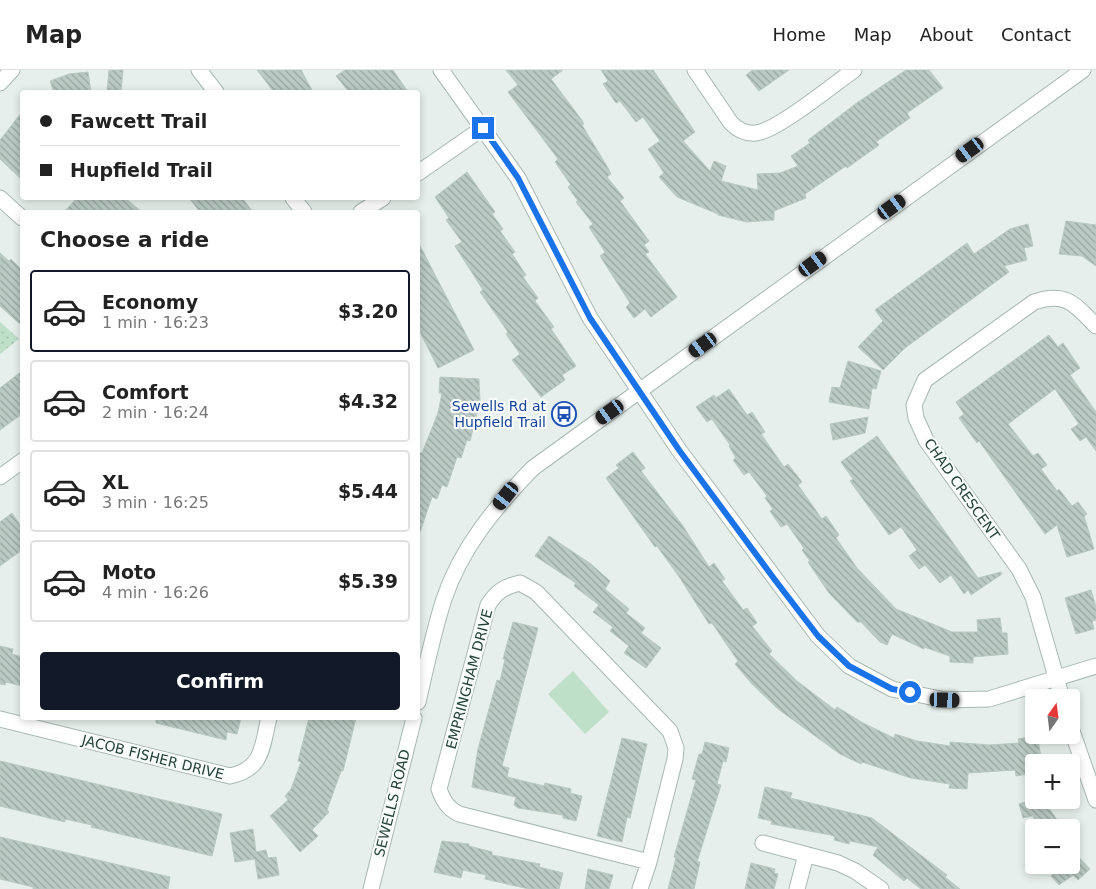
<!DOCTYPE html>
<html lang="en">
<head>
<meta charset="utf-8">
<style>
	body { margin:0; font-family:"DejaVu Sans",sans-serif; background:#f6f6f6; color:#222; height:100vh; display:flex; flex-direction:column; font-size:19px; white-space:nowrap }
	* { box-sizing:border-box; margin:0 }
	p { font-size:16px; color:#767676 }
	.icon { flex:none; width:28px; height:28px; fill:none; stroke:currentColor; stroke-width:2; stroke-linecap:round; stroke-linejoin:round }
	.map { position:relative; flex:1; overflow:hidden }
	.drawer { position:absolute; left:20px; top:140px; width:400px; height:510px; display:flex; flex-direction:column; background:#fff; border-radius:5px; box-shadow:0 2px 8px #0003 }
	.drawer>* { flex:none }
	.top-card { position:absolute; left:20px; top:20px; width:400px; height:110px; border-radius:5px; box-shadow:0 2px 8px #0003; display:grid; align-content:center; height:110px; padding:0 20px; background:#fff }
	.needle { width:32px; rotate:14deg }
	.controls { position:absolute; left:1025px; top:619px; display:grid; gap:10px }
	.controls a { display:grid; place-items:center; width:55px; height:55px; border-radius:5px; background:#fff; box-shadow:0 2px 8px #0003; font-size:25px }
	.end { position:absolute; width:22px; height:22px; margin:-11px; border:6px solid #1a73e8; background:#fff; box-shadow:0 0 0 2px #fff }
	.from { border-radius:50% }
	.car { position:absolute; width:15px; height:30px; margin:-15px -8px; border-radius:6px; box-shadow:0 0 4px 1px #0007; background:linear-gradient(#222 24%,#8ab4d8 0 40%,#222 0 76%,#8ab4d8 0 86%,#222 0) }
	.top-card b { display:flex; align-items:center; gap:18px; height:48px; font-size:19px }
	.top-card b+b { border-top:1px solid #e0e0e0 }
	.top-card i { width:12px; height:12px; background:#222 }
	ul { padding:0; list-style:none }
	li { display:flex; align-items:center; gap:15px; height:82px; margin:0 10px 8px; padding:0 10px; border:2px solid #e0e0e0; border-radius:5px }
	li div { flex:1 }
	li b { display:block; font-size:19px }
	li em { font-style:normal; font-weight:700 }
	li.on { border-color:#111827 }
	li>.icon { width:45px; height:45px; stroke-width:1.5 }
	h2 { padding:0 20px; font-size:22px; line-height:60px }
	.button { display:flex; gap:10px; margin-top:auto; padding:10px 20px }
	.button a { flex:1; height:58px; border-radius:5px; background:#111827; color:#fff; font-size:20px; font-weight:700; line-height:58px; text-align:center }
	header { display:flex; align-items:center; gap:30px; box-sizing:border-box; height:70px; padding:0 25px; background:#fff; border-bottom:1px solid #e0e0e0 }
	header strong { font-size:24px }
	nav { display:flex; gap:28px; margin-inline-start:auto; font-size:18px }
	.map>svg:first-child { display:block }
</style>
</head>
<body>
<header>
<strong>Map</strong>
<nav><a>Home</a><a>Map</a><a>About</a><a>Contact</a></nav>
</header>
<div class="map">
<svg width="1096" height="819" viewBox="0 0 1096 819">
	<defs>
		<pattern id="park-dots" width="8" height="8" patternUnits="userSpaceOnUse" patternTransform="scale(1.25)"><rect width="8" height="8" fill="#bfe0c8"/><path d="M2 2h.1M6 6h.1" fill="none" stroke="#a4c1ad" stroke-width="1.8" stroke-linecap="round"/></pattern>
		<pattern id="building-back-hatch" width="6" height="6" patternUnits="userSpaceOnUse" patternTransform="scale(1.25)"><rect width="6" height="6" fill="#bbcac4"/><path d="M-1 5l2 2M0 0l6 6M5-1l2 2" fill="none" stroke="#98a6a0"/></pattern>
	</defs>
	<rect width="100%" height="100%" fill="#e6efeb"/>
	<path fill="url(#park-dots)" d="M0 252 19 269 0 284Z"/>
	<path fill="#bfe0c8" d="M573 601 609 642 585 664 548 624Z"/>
	<path fill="url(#building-back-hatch)" stroke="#b8c9c2" d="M109 0H123L121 22H107Z
		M257 0H301L313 22H274Z
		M345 0H393L408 22H349L336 6Z
		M506 0H563L551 9 581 49 584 54 582 55 608 98 611 104 607 107 624 128 620 131 649 171 644 175 649 182 645 184 677 227 651 247 645 239 634 248 626 237 630 233 600 186 605 182 589 157 593 154 576 132 578 131 568 117 571 115 555 92 558 89 508 22 518 15Z
		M601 0H653L695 62 683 71 710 101 714 91 726 96 721 111 758 120 757 104 780 103 798 96 791 86 810 73 808 70 858 32 906 0H929L943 18 907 43 910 48 876 72 879 75 847 98 846 96 805 124 806 128 774 141V150L747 152 718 145V144L677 127 659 107 664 103 648 79 660 71 643 47 636 52 620 31 616 33 603 14 608 11Z
		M753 0H789L759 21 746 5Z
		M88 2 91 22H54L50 11 69 4Z
		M22 42V110L0 89V70Z
		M467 102 495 142 492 144 503 159 500 161 515 182 512 184 526 205 523 207 538 228 535 231 554 257 551 259 576 296 562 305 565 310 541 327 512 290 520 284 506 264 508 262 480 222 483 220 455 176 462 172 446 150 449 148 435 127Z
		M77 128H125L142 142H64Z
		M189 128H242L253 142H200Z
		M1066 151 1096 155V196L1082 186 1059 184Z
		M1028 154 1033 176 1024 178 1027 190 1004 196 1009 202 905 278 883 300 858 277 883 251 875 240 967 173 974 184 1010 159Z
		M418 172 474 280 438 298 418 258Z
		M0 183 9 191 11 189 22 200V256L0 236Z
		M1049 265 1058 277 1063 273 1080 298 1070 305 1096 342V381L1086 367 1080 371 1071 359 1079 354 1055 319 1008 354 1033 386 1038 383 1047 395 1041 399 1057 421 1059 419 1072 436 1078 432 1087 444 1084 446 1094 479 1067 487 1057 455 1045 464 979 371 977 373 959 348 964 344 956 332Z
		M848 291 881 301 876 319 872 318 869 339 829 332 832 317 840 318Z
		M22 301V344L0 360V318Z
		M440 307 479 309 480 332 470 371 467 370 461 388 457 387 447 417 442 415 437 429 432 427 420 462H418V382L422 383 438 343 442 323H439Z
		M729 319 747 345 752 342 765 362 761 364 784 397 788 394 802 412 798 415 822 449 826 446 839 465 836 468 857 498 896 539 952 562H978L977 550 1000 548 1002 563H1007L1008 584 973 587V593L950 592V586L924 577V579L892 564 887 575 880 572 861 552H857L829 523 808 492 810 491 802 480 804 478 787 454 781 457 770 441 773 439 765 428 767 426 749 402 744 405 733 390 736 388 729 376 730 375 712 349 707 352 696 337 714 325 716 328Z
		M868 347 865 363 833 370 830 354Z
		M877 366 978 508 1001 502 1002 504 971 525 968 520 964 524 951 505 940 513 925 495 919 499 909 486 917 480 901 457 889 465 850 411 853 409 841 392Z
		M633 382 645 398 641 401 683 456 709 497 714 493 725 509 722 511 743 540 747 538 757 553 752 556 772 581 769 584 797 611 835 640 837 637 863 653 894 668 895 664 917 671 950 676V672L989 675 1019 673 1018 669 1037 665 1041 687 1036 688 1037 692H1034V703L1016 706 1015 700 968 703 967 719 949 718 950 714 911 708 862 692 861 694 840 684 778 639 751 613 735 594 738 591 712 553 709 554 680 508 657 476 655 477 606 408 619 398 616 395Z
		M12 443 22 458V480L0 496V452Z
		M549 466 591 494 610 511 605 519 629 539 626 543 645 558 641 563 661 578 646 598 624 583 629 576 610 561 613 557 593 542 599 535 574 516 576 513 535 486Z
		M1091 520 1096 537V550L1092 551 1094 559 1076 564 1065 528Z
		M513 552 538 558 502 696 509 698 507 707 544 716 545 713 571 719 570 723 582 726 576 751 563 748V745L518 738 514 735 516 727 472 717 478 679 497 610 500 611 505 589H503Z
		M0 576 13 579 12 584 22 587V616L6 612 5 615 0 614Z
		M156 648H241L237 664 227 662 226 670 156 653Z
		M309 648H356L343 701H341L327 740 329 742 312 760 318 766 300 782 270 746 288 730 285 726 291 719 301 692 298 691Z
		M622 668 647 674 630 748 627 747 622 772 597 766Z
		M705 672 729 678 726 692 723 691 717 714 721 715 697 792H700L694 819H668L676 788 674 787 696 710 692 709 699 684H702Z
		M0 691 222 744 212 786 91 757 92 755 65 749V752L0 736Z
		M765 717 792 723 790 728 872 748 947 805 945 807 960 819H921L907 808 904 811 873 785 878 777 850 771 849 774 834 770 835 767 831 765 771 754 772 751 758 748Z
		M1032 730H1043L1063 758H1037L1033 746 1023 748 1019 734Z
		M253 759 256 782 266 780 268 788 276 787 279 805 258 809 255 789 235 792 230 763Z
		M0 767 170 807 168 819H33V817L0 809Z
		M442 771 469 774V776L492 782V785L540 794 539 797 563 803 559 819H529L485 809 486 805 463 800 461 808 434 802Z
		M1071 779 1090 799 1078 810 1073 805 1059 815 1051 806 1063 795H1071Z
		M751 793 775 799 774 803 778 804 774 819H745Z
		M588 799 613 805 609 819H585Z"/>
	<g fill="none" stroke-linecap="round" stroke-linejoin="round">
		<defs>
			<path id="minor" d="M199 0 216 22
				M441 0 518 108 590 248 620 292 679 380 818 566 849 596 892 619 945 630 989 629 1096 596
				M695 0 731 53C738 60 746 64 756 63 777 61 834 14 854 0
				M0 13 12 0
				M418 103 483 58
				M0 128 22 148
				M293 128 304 142
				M361 142 383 128
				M0 407 22 391
				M1062 628 1033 527 1019 499 926 370 916 348 914 335 925 310 1034 232C1065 221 1075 234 1096 256
				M418 632C426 598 433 563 444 529 461 478 496 436 533 398L1083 0
				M0 649 230 706C264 699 262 675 269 648
				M1071 658 1096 730
				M763 773 838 793 855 801 881 819
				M371 819 414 648
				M640 819 649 792 675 689 676 678 670 661 536 522 520 513C504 517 497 521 488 535L439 719C443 730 447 738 459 744L649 792
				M797 819 806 785"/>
		</defs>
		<use href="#minor" stroke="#a8b8b2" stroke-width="17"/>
		<use href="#minor" stroke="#fff" stroke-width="15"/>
	</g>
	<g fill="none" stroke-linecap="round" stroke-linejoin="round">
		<path stroke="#1a73e8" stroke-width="6" d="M483 58 518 108 590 248 679 380 775 510 818 566 849 596 892 619 910 622"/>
	</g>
	<defs>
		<symbol id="bus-ring" viewBox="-11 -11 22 22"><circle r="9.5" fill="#f7fbf9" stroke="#1a4fb4" stroke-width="1.5"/><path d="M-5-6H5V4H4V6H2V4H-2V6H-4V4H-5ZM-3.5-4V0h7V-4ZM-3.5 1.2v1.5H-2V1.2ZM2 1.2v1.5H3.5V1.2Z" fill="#1a4fb4"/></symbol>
	</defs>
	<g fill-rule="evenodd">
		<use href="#bus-ring" x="550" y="330" width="28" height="28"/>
	</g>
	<g text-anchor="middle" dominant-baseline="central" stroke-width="4.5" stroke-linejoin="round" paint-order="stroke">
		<g font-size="14" fill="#164399" stroke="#f7fbf9" text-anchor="end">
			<text x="546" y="336">Sewells Rd at<tspan x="546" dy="16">Hupfield Trail</tspan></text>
		</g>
		<g font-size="14" fill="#24423a" stroke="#f7fbf9">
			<text transform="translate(962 419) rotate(55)">CHAD CRESCENT</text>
			<text transform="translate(469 609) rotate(-75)">EMPRINGHAM DRIVE</text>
			<text transform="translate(153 687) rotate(14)">JACOB FISHER DRIVE</text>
			<text transform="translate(392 733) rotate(-76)">SEWELLS ROAD</text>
		</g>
	</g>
</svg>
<div class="controls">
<a><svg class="needle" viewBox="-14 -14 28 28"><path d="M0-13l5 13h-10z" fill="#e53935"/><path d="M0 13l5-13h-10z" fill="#767676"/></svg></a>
<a>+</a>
<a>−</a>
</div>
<i class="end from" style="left:910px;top:622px"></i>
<i class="end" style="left:483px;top:58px"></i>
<i class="car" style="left:970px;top:80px;rotate:234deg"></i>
<i class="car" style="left:892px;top:137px;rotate:54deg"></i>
<i class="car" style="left:813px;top:194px;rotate:54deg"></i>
<i class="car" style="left:703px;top:275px;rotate:234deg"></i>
<i class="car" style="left:610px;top:342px;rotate:235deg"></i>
<i class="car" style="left:506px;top:426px;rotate:218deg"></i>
<i class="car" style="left:945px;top:630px;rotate:92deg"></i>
<div class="top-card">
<b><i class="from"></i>Fawcett Trail</b>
<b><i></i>Hupfield Trail</b>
</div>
<section class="drawer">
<h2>Choose a ride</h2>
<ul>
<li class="on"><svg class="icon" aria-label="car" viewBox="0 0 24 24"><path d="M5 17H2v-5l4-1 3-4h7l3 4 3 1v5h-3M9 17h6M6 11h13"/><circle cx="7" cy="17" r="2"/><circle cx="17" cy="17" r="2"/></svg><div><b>Economy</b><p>1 min · 16:23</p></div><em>$3.20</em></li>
<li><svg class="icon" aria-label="car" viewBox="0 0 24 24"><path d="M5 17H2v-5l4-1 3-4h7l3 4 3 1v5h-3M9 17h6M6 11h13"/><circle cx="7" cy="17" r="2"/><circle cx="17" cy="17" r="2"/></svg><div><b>Comfort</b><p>2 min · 16:24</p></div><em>$4.32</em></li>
<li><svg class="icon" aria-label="car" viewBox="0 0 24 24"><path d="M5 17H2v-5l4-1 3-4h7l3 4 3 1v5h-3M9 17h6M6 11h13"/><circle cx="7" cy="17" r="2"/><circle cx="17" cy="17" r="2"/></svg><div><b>XL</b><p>3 min · 16:25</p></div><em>$5.44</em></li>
<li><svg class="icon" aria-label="car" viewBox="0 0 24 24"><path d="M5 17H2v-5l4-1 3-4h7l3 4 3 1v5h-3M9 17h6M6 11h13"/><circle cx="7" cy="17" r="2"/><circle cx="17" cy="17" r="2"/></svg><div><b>Moto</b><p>4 min · 16:26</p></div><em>$5.39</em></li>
</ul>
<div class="button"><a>Confirm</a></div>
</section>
</div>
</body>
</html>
